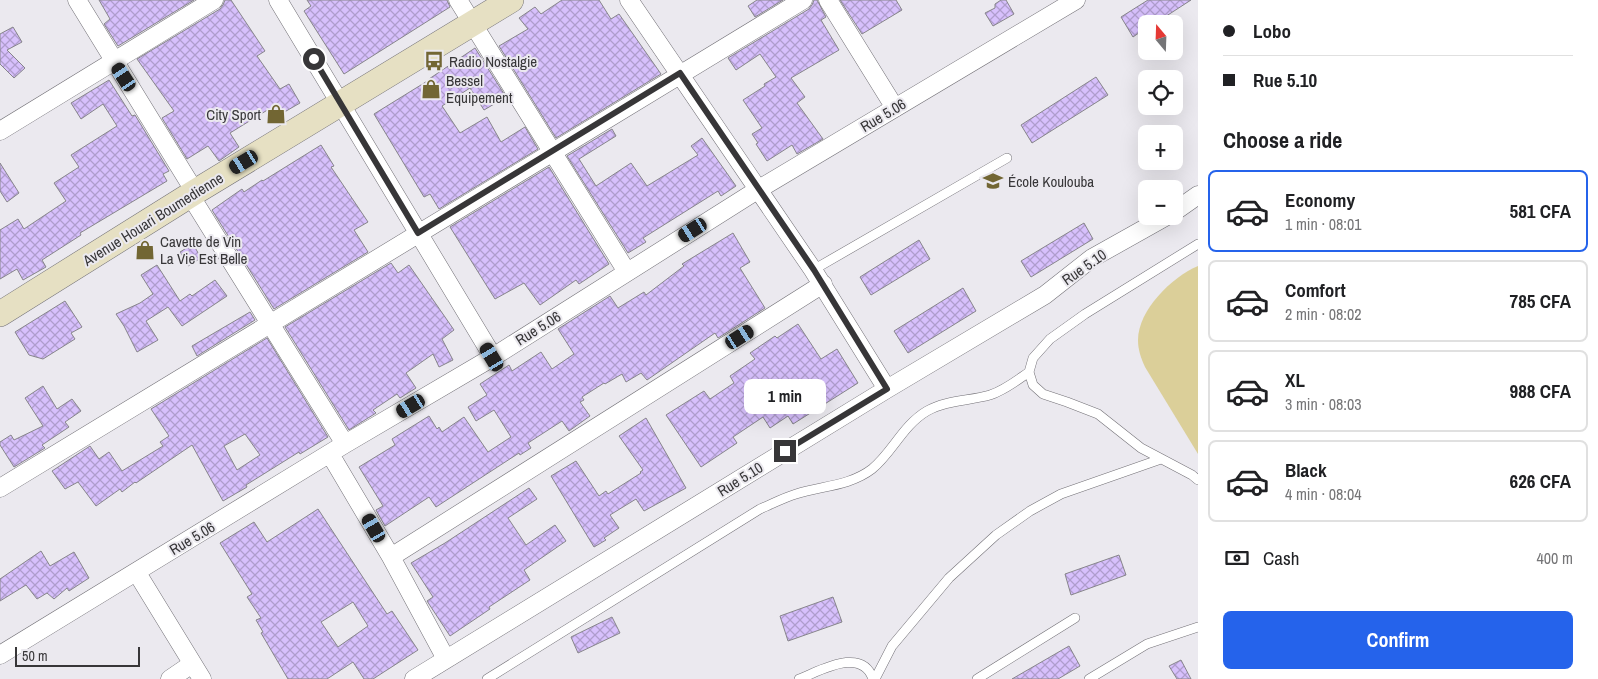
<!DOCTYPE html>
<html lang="en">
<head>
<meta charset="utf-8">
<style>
	body { margin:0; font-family:"Archivo Narrow",sans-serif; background:#f2f2f2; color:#202124; height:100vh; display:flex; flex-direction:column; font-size:19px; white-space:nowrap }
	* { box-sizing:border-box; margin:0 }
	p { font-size:16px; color:#757577 }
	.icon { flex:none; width:28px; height:28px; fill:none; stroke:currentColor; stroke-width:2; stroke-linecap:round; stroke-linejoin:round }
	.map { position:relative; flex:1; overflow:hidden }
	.side { display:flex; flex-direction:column; background:#fff; width:400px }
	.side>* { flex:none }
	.banner { display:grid; align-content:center; height:110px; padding:0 25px; background:#fff }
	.needle { width:32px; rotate:341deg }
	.controls { position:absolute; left:1138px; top:15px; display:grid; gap:10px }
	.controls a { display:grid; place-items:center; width:45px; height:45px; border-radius:8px; background:#fff; box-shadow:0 5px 20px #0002; font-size:25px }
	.scale { position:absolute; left:15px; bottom:12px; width:125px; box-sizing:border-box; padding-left:5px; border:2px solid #373638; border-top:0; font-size:14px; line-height:18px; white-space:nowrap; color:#373638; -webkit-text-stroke:4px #ebe9ef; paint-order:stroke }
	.end { position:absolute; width:22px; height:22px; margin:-11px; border:6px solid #373638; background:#fff; box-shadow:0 0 0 2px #fff }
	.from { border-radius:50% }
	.bubble { position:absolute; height:35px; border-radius:8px; background:#fff; box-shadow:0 5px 20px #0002; font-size:16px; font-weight:800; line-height:35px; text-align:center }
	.car { position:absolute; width:15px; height:30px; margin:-15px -8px; border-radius:6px; box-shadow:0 0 4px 1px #0007; background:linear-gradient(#222 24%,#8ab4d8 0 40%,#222 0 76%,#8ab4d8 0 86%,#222 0) }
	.banner b { display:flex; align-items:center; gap:18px; height:48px; font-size:19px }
	.banner b+b { border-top:1px solid #e0e0e0 }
	.banner i { width:12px; height:12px; background:#202124 }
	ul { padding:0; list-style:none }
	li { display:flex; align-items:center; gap:15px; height:82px; margin:0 10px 8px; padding:0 15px; border:2px solid #e0e0e0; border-radius:8px }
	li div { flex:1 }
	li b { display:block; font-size:19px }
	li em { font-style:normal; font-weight:800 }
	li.active { border-color:#2563eb }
	li>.icon { width:45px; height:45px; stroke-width:1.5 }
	h2 { padding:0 25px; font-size:22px; line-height:60px }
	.pay { display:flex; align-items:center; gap:12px; height:55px; padding:0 25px; font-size:19px }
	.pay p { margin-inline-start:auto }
	.cta { display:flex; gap:10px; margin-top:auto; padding:10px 25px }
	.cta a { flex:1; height:58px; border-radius:8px; background:#2563eb; color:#fff; font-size:20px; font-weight:800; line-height:58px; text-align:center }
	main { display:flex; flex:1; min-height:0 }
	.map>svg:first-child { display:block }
</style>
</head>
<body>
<main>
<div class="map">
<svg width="1198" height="679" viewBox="0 0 1198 679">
	<defs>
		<pattern id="building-cross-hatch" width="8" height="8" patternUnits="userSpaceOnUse" patternTransform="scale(1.25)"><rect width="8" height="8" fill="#d7c0fc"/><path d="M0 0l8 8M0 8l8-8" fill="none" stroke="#af9dcd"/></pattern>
	</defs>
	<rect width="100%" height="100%" fill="#ebe9ef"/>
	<path fill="#dbcf99" d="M1198 266V454L1145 367C1141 358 1138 350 1138 340 1138 310 1172 277 1198 266Z"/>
	<path fill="url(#building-cross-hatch)" stroke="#87858b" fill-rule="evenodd" d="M99 0H194L118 46 104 24 110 19Z
		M225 0H231L265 51 257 56 280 89 289 84 300 103 274 118 269 109 230 133 239 147 219 161 208 146 187 159 162 118 174 111 137 59 220 9 223 5Z
		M307 0H447L450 7 344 74 304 11 311 6Z
		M562 0H599L611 19 619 14 661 74 556 138 499 46 528 29 519 18 535 7 541 14Z
		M757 0H783L755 17 748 6Z
		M814 0H817L826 17 821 20 839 50 791 78 805 97 797 103 823 139 797 154 792 145 767 161 756 144 758 143 752 134 762 128 743 100 765 86 764 84 776 77 760 54 736 70 728 58 809 9 812 5Z
		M840 0H896L902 10 862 34Z
		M1001 0H1006L1014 14 993 26 985 13 995 8V4Z
		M1148 0H1191L1154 24H1146V28L1133 37 1121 17Z
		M13 27 22 42 7 50 25 68 14 78 0 64V34Z
		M475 48 506 97 484 110 470 88 442 106 460 133 487 117 501 142 525 127 538 149 439 209 430 194 424 197 374 114 429 80V79Z
		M1096 77 1108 95 1032 143 1021 125Z
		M109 80 132 116 135 115 169 171 163 174 167 181 80 233 81 235 42 260 46 267 23 280 17 269 0 279V230L18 219 24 229 66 201 54 183 79 167 71 155 117 126 103 104 81 119 71 103Z
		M612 129 616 136 579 159 596 186 631 163 647 186 698 155 691 146 702 138 736 186 721 196 718 191 643 238 646 242 628 253 567 156Z
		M321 145 334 166 331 167 368 222 354 230 368 252 274 309 212 210 242 189 244 192 262 180 263 181Z
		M0 163 19 193 7 202 0 191Z
		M549 167 609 264 579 284 576 280 540 305 524 283 495 299 450 227Z
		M1084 223 1093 239 1031 277 1021 261Z
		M733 233 750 262 740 268 765 308 718 338 715 333 647 380 641 373 626 382 622 374 605 384 604 383 582 397 584 400 580 402 590 416 569 431 562 421 528 443 531 448 520 455 519 453 436 507 429 497 385 526 376 510 383 506 359 467 395 445 392 439 429 416 437 429 439 427 442 432 464 417 488 452 511 437 494 410 476 421 468 407 487 395 480 384 509 365 512 371 541 352 552 369 574 354 558 329 610 296 618 308 644 292 646 295 684 266 682 264Z
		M919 240 930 259 871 295 860 277Z
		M193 244 201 258 188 266 180 252Z
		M391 263 398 273 409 265 454 330 442 339 453 360 439 367 433 354 406 373 416 388 400 398 397 394 373 410 376 413 349 430 285 327Z
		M157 265 180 301 190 294 192 296 215 280 227 296 182 326 168 307 146 321 158 340 137 352 124 326 116 314 140 303 153 294 141 275Z
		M963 288 976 311 908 353 894 331Z
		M65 301 82 327 71 333 75 339 43 359 29 355 15 332Z
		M250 312 255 320 197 356 192 346Z
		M798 324 821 359 837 349 858 383 793 424 788 416 770 428 763 417 733 437 737 443 701 467 666 415 704 391 710 399 734 383 730 376 755 359 750 353 775 336 777 338Z
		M267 338 328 437 300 454 299 452 246 485 247 487 223 501 192 445 136 483 135 482 122 492 120 489 96 506 78 482 65 489 52 471 90 446 99 459 109 452 122 471 163 446 160 442 169 436 151 409ZM245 434 260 455 237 470 224 446Z
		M43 386 57 409 72 399 81 411 65 422 69 427 42 445 45 448 14 467 0 445V442L11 435 14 440 43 426 25 398Z
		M646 418 686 488 644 511 636 499 610 515 619 528 604 538 606 540 594 547 551 476 576 461 599 496 606 491 608 494 641 473 640 472 643 470 619 436Z
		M529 488 537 499 508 518 526 545 555 525 566 541 524 570 530 580 489 607 490 609 450 636 427 601 433 597 411 563 445 543Z
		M318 509 387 614 392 611 418 650 373 679H364L353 662 327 679H288L261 633 263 632 256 620 261 618 247 597 252 594 220 543 254 522 267 542ZM353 602 368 626 338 647 321 622Z
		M41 551 50 566 74 552 89 578 69 591 67 588 54 599 47 593 37 599 26 585 0 601V579Z
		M1119 555 1126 575 1071 595 1065 574Z
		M833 597 842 622 788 641 780 616Z
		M612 617 620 633 578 653 571 637Z
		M1069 646 1080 666 1058 679H1012Z
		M1181 660 1191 679H1177L1169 666Z"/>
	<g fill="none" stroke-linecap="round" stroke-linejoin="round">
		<defs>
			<path id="lane" d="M1198 244 1085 314 1050 339 1033 358 1029 372 1033 385 1043 394 1067 402 1098 414 1141 448 1192 475 1198 480
				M813 270 1007 158
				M487 679 760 509C772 504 783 498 796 494 821 486 850 486 872 469 892 453 903 425 927 411 946 400 969 401 990 395 1005 390 1016 381 1029 372
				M799 679C820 671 862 646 873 679
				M875 679 892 646 949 578 996 535 1030 511 1061 494 1161 459
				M977 679 1075 618
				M1089 679 1147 644 1198 627"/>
			<path id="street" d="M77 0 195 192
				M278 0 493 357
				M458 0 627 272
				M629 0 813 270 887 389
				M828 0 895 108
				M0 131 214 0
				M190 195 345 444
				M1174 212 1198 195
				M330 454 391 557 446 659
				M0 488 803 0
				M391 557 823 284
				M137 573 202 679
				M0 655 345 444 493 357 759 189 1076 0
				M170 679 192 664
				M414 679 887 389 1045 295 1092 258 1167 216"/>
			<path id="secondary" d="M0 314 195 192 511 0"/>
		</defs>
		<use href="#lane" stroke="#727076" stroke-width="10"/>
		<use href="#street" stroke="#727076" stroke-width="19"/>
		<use href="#secondary" stroke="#727076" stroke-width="26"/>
		<use href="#lane" stroke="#fff" stroke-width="9"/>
		<use href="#street" stroke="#fff" stroke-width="18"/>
		<use href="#secondary" stroke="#e6e0c3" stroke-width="25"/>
	</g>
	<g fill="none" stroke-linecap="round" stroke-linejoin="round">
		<path stroke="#373638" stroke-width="6" d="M314 59 418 233 680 73 814 270 887 389 785 451"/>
	</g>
	<defs>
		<symbol id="bus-bare" viewBox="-9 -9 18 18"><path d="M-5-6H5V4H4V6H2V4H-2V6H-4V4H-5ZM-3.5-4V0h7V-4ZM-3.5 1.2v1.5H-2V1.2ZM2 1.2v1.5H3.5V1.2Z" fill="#726633" stroke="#ebe9ef" stroke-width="2.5" paint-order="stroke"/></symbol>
		<symbol id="shop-bare" viewBox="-9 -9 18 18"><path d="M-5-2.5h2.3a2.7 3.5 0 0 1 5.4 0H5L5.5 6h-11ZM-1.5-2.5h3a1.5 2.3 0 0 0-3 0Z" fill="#726633" stroke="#ebe9ef" stroke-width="2.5" paint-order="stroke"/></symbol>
		<symbol id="school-bare" viewBox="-9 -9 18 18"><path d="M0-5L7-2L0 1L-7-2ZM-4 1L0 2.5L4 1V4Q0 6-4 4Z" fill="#726633" stroke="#ebe9ef" stroke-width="2.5" paint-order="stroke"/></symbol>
	</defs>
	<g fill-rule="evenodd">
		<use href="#bus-bare" x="420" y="47" width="28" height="28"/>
		<use href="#shop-bare" x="417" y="75" width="28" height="28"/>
		<use href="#shop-bare" x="262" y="100" width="28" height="28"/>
		<use href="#school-bare" x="979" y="167" width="28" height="28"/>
		<use href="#shop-bare" x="131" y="236" width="28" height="28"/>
	</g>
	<g text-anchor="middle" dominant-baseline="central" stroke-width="4" stroke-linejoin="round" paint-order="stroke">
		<g font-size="15" fill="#373638" stroke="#ebe9ef" text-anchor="start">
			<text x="449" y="61">Radio Nostalgie</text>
			<text x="446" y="80">Bessel<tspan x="446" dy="17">Equipement</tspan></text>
			<text x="261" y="114" text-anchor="end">City Sport</text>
			<text x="1008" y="181">École Koulouba</text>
			<text x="160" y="241">Cavette de Vin<tspan x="160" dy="17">La Vie Est Belle</tspan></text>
		</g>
		<g font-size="15" fill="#373638" stroke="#ebe9ef">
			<text transform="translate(883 115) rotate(-31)">Rue 5.06</text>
			<text transform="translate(153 219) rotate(-32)">Avenue Houari Boumedienne</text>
			<text transform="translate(1084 267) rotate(-35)">Rue 5.10</text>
			<text transform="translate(538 328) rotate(-32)">Rue 5.06</text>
			<text transform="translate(740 479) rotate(-32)">Rue 5.10</text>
			<text transform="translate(192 538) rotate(-31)">Rue 5.06</text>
		</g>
	</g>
</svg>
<div class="controls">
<a><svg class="needle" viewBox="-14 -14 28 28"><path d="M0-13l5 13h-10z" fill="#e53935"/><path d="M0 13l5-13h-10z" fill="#757577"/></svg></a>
<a><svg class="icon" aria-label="locate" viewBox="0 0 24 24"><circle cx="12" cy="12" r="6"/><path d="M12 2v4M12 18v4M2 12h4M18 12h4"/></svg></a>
<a>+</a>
<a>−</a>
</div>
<div class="scale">50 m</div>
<i class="end from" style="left:314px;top:59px"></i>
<i class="end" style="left:785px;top:451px"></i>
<div class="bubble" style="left:744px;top:379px;width:82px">1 min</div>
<i class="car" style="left:124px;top:77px;rotate:327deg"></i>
<i class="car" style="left:244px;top:162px;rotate:239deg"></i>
<i class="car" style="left:693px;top:230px;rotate:238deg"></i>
<i class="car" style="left:740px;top:337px;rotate:58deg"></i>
<i class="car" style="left:492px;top:357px;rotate:329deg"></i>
<i class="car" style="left:411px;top:406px;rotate:239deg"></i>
<i class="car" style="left:374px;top:528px;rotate:330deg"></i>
</div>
<section class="side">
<div class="banner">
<b><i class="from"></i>Lobo</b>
<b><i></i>Rue 5.10</b>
</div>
<h2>Choose a ride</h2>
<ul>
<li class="active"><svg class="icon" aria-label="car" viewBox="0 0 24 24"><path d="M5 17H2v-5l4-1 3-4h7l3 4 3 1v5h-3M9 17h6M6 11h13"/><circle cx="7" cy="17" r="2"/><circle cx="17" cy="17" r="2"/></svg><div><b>Economy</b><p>1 min · 08:01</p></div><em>581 CFA</em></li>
<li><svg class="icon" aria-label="car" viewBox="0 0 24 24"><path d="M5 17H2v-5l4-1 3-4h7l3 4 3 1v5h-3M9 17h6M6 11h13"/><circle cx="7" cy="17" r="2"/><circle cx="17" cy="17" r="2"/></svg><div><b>Comfort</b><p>2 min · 08:02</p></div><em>785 CFA</em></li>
<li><svg class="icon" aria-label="car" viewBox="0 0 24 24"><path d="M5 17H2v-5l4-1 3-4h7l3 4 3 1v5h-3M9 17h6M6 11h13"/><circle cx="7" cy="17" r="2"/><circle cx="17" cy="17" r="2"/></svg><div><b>XL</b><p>3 min · 08:03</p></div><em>988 CFA</em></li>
<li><svg class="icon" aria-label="car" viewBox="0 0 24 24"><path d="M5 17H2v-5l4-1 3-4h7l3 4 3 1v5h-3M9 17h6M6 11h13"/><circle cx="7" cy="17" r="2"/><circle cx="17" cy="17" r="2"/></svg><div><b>Black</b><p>4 min · 08:04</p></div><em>626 CFA</em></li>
</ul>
<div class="pay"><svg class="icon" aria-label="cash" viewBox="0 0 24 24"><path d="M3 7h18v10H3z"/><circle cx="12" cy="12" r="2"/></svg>Cash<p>400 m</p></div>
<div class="cta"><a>Confirm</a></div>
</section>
</main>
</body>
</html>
